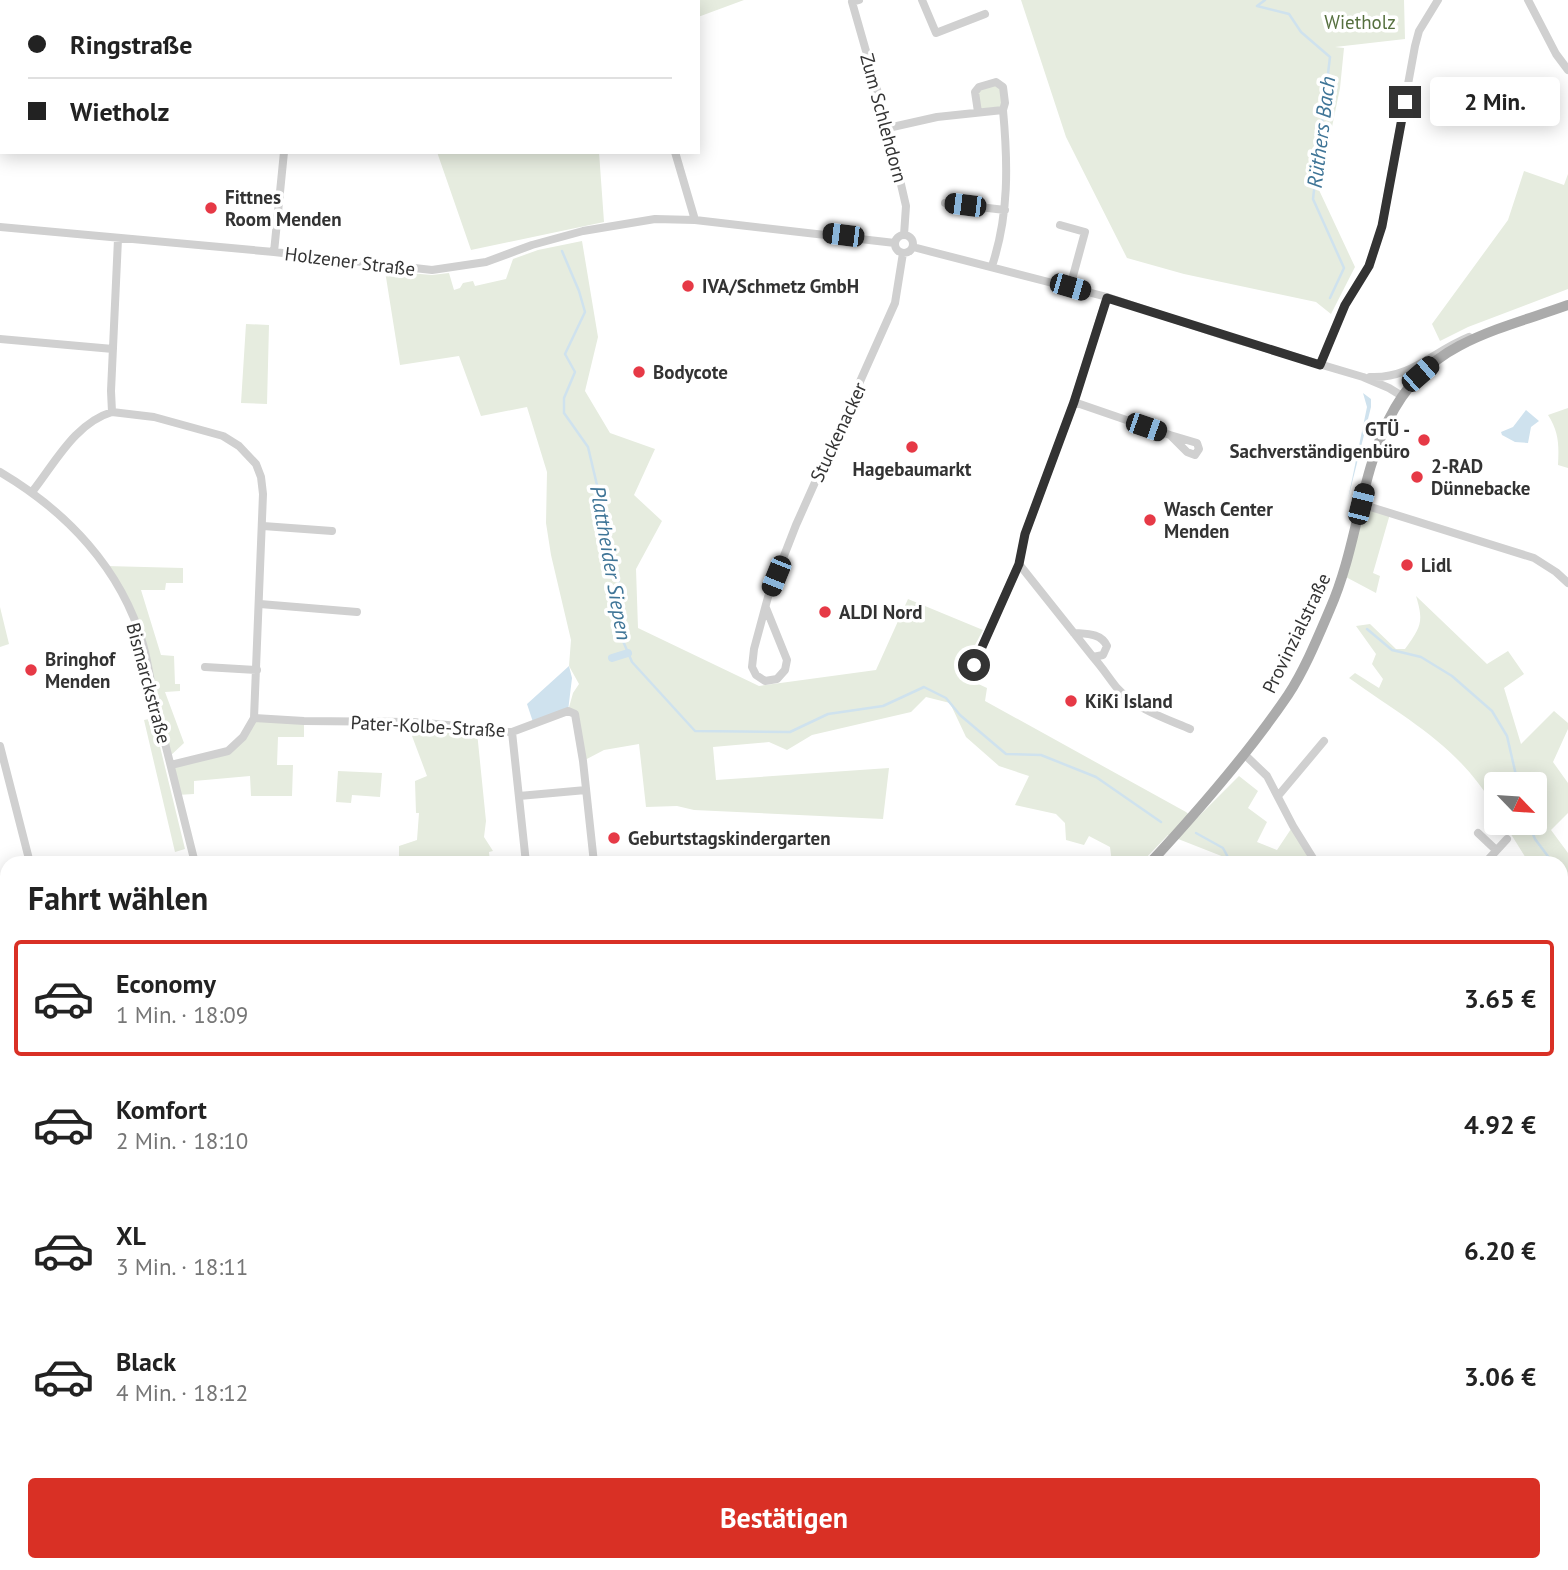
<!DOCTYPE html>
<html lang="de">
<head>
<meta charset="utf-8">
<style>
	body { margin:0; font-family:"PT Sans",sans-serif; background:#f6f6f6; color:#222; height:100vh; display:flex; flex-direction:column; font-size:26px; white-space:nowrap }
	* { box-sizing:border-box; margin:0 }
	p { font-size:23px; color:#767676 }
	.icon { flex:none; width:38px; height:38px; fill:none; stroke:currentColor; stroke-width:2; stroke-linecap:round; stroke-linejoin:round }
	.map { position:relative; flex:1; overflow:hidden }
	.sheet { position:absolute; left:0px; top:856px; width:1568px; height:716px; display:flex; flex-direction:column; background:#fff; border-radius:21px 21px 0 0; box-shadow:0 4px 18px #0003 }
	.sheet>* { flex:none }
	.hud { position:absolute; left:0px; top:0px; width:700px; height:154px; box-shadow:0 4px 18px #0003; display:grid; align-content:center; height:154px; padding:0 28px; background:#fff }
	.needle { width:46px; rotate:115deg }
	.buttons { position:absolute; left:1484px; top:772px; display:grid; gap:14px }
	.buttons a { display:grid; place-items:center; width:63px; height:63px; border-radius:7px; background:#fff; box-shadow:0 4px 18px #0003; font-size:35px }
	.end { position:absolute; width:32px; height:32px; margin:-16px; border:9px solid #333; background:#fff; box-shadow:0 0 0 4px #fff }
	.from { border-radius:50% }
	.bubble { position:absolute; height:49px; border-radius:7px; background:#fff; box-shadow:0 4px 18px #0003; font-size:23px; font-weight:700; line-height:49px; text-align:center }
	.car { position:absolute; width:21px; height:42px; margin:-21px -10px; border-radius:9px; box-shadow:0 0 5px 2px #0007; background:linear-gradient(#222 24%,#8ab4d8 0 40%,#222 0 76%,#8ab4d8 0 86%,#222 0) }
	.hud b { display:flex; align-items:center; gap:24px; height:66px; font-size:26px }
	.hud b+b { border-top:2px solid #e0e0e0 }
	.hud i { width:18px; height:18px; background:#222 }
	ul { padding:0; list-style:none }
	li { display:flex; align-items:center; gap:21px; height:116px; margin:0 14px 10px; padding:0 14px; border:4px solid transparent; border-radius:7px }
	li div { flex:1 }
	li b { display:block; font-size:26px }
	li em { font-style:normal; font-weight:700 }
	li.current { border-color:#d93025 }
	li>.icon { width:63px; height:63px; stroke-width:1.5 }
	h2 { padding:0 28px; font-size:32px; line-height:84px }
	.cta { display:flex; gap:14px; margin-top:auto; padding:14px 28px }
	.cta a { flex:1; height:80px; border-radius:7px; background:#d93025; color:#fff; font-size:28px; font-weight:700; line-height:80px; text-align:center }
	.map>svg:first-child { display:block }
</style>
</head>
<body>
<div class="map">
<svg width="1568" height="1570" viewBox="0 0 1568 1570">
	<rect width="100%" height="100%" fill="#fff"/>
	<path fill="#e6ecdf" d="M384 0H744L698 17V2Z
		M1021 0H1404L1405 39 1335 47 1344 48 1340 88 1319 190 1355 267 1331 314 1316 302 1184 274 1127 258 1066 137Z
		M996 82 1003 87V110L978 112 979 87Z
		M437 152H599L604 222 471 250Z
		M1524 171 1564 185 1568 174V289L1468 327 1440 341 1432 324 1508 220Z
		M582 241 598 337 585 391 610 433 655 449 634 495 662 521 636 569 638 628 759 686 876 670 908 599 983 630 959 675 987 688 985 701 1186 812 1195 820 1239 776 1258 791 1248 808 1267 822 1257 842 1277 850 1293 826 1316 863H1293L1290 860 1279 863H1222L1224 857 1168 835 1141 863H1112L1110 847 1089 836 1084 845 1066 840 1065 823 1056 814 1015 805 1029 776 999 766 966 737 950 703 926 697 911 712 812 735 787 750 769 742 713 747 716 780 889 768 883 819 694 810 677 806 646 807 639 744 604 750 583 761 575 714 568 711 573 693 579 684 569 666 571 640 551 555 546 523 547 472 527 407 481 416 459 356 400 365 385 271 432 275 449 273 454 290 460 288 463 283 473 281 475 286 506 279 513 259 538 250Z
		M246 324 269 325 267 404 241 403Z
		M1568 408V468L1558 465C1559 445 1559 432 1548 415Z
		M1361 504 1390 514 1373 573 1380 576 1376 593 1344 576Z
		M106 566 183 568V583H166L165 590H141L161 655 174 656 175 684H180V691L165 692 184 743 169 757 143 644Z
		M1416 596 1487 664 1508 651 1524 674 1504 688 1521 744 1554 711 1568 723V729L1553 762 1568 783V813L1551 830 1568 853V1067L1561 1058V863H1529L1504 823 1535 822V784H1496V810C1459 745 1407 720 1349 678L1355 673 1379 688 1383 679 1372 664 1376 654 1356 626 1370 624 1396 649H1405C1421 627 1424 622 1416 596Z
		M0 607 9 644 0 647Z
		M153 718 185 849 175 852 144 720Z
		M254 718 304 721V737H278L277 765H293L292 796H251L250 776 194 781V794L177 795 171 765 228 751Z
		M418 724 477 732 486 821 484 837 493 851 489 852 490 863H399V846L417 840 419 813H416L415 781 427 776 412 736Z
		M338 771 382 773 380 797 352 795 351 803 336 802Z
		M7 983V1029L1 1030 0 985Z
		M7 1084V1133L0 1135V1086Z
		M1 1160 7 1164V1312L0 1314Z
		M566 1565H614V1570H567Z"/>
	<path fill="#cfe2ee" d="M1363 393 1371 399V407L1348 499 1367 407Z
		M1526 410 1539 421 1531 427 1528 443 1515 442 1502 435 1501 432 1513 427Z
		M569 666 572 678 568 711 534 725 527 704Z"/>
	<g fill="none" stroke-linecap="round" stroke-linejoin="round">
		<path stroke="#cfe2ee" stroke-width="2.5" d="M1265 0 1257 6 1289 14 1301 32 1330 57 1313 199 1344 268 1330 298
			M562 251 579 291 585 312 565 354 575 372 564 398V413L588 447 618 574 623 641 632 662 695 731 790 732 828 714 883 706 924 687 946 698 960 715 1006 754 1041 755 1096 777 1161 822
			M1367 629 1392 650 1421 657 1452 676 1492 711 1507 736 1518 784
			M1528 822 1535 839 1553 863
			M1196 833 1223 848 1231 863
			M1561 873 1565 879 1568 899
			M1568 914C1564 945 1556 1035 1568 1061
			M1561 1099H1568"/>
		<path stroke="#cfe2ee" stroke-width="8" d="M612 658 628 653"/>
		<path stroke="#d0d0d0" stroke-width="8" d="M292 0 293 2
			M859 0 852 2 888 128 906 206 904 235
			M922 0 936 33 985 14
			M1528 0 1556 54 1568 70
			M978 112 975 92 979 87 996 82 1003 87 1005 103 1003 110
			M888 128 937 117 1003 110C1008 164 1009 215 992 266
			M675 152 695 220
			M945 203 1005 210
			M1060 225 1085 232 1070 287
			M0 227 274 252 432 270 486 262 532 245 583 231 655 219 695 220 895 243
			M895 244a9 9 0 1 1 18 0a9 9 0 1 1-18 0Z
			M913 247 1107 297 1231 338 1363 377 1389 388 1402 396
			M274 252 284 152
			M0 339 113 349
			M1320 365 1345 305 1369 266 1382 226 1415 46 1419 31 1438 0
			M1370 377C1411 379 1432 352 1469 337
			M1074 402 1170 435 1187 452 1195 455 1199 449 1197 443 1170 435
			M112 412 154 417 223 436 239 446 256 464 261 477 263 494 254 718 243 737 228 751 171 765
			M0 472C66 511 121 568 143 644 149 665 151 687 156 707 169 759 182 811 195 863
			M32 492C55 463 75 423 112 412L111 391 118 239
			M1361 504 1534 558 1556 572 1568 583
			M263 526 332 531
			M1019 564 1093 657 1103 655 1107 646C1101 633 1087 634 1074 633
			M260 604 357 612
			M766 608 787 660 785 670 777 679 765 681 756 675 752 667 754 649 768 597 796 525 895 303 903 253
			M1093 657C1102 667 1109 678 1117 688 1136 709 1164 718 1190 729
			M969 666 974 665 1019 564 1025 534 1074 402 1107 297
			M205 667 257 670
			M254 718 304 721 413 722 459 726 490 732H512L568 711 575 714 583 761 594 863
			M512 732 526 863
			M0 746 30 863
			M1244 754 1267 776 1293 826 1316 863
			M519 796 586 790
			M1278 796 1324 741
			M1478 833 1496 850
			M1485 863 1507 839
			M0 914 7 912
			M1561 1081 1568 1084
			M1561 1185 1568 1177
			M0 1213 7 1212
			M1561 1294 1568 1291
			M0 1314 7 1339
			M1561 1381 1568 1382
			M1561 1530H1568
			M481 1564 486 1570
			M641 1564 642 1570
			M763 1564 765 1570
			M897 1564 900 1570
			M1052 1564 1063 1570
			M53 1570 54 1564
			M208 1570 209 1564
			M380 1570 386 1564
			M523 1570 563 1564
			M1005 1570 1009 1564
			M1224 1570 1227 1564"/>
		<path stroke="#ababab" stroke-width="10" d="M1150 863C1199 810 1248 754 1288 695 1305 669 1318 637 1330 609 1370 519 1358 399 1459 346 1493 328 1532 318 1568 305
			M430 1570 433 1564"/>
	</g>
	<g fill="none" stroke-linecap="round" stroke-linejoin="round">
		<path stroke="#333" stroke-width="9" d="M974 665 1019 564 1025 534 1074 402 1107 298 1320 365 1345 305 1369 266 1382 226 1405 102"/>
	</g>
	<g fill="#e63946" stroke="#fff" stroke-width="2.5">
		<circle cx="211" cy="208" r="7"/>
		<circle cx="688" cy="286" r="7"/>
		<circle cx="639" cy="372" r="7"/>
		<circle cx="1424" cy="440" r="7"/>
		<circle cx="912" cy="447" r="7"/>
		<circle cx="1417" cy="477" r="7"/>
		<circle cx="1150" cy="520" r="7"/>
		<circle cx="1407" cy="565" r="7"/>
		<circle cx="825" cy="612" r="7"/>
		<circle cx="31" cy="670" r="7"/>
		<circle cx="1071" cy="701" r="7"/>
		<circle cx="614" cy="838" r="7"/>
	</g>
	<g text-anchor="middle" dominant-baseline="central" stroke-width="7" stroke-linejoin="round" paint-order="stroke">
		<g font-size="19" fill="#56703f" stroke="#fff">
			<text x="1360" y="22">Wietholz</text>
		</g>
		<g font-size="19" fill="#333" stroke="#fff">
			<text transform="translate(884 118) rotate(75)">Zum Schlehdorn</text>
			<text transform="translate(350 261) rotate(7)">Holzener Straße</text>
			<text transform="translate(838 432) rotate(-65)">Stuckenacker</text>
			<text transform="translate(1296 633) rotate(-64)">Provinzialstraße</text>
			<text transform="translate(149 683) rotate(75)">Bismarckstraße</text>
			<text transform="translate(428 726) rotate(3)">Pater-Kolbe-Straße</text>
		</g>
		<g font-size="19" font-weight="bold" fill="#333" stroke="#fff" text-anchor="start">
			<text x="225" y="197">Fittnes<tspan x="225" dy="22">Room Menden</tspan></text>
			<text x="702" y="286">IVA/Schmetz GmbH</text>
			<text x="653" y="372">Bodycote</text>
			<text x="1410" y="429" text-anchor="end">GTÜ -<tspan x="1410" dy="22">Sachverständigenbüro</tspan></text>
			<text x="1431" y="466">2-RAD<tspan x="1431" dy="22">Dünnebacke</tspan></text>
			<text x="912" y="469" text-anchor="middle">Hagebaumarkt</text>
			<text x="1164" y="509">Wasch Center<tspan x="1164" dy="22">Menden</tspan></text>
			<text x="1421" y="565">Lidl</text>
			<text x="839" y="612">ALDI Nord</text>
			<text x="45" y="659">Bringhof<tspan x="45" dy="22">Menden</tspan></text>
			<text x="1085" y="701">KiKi Island</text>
			<text x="628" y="838">Geburtstagskindergarten</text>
		</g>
		<g font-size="21" font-style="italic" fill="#3f7597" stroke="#fff">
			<text transform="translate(1321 132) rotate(-83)">Rüthers Bach</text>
			<text transform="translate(611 563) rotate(80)">Plattheider Siepen</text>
		</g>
	</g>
</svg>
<div class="buttons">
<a><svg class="needle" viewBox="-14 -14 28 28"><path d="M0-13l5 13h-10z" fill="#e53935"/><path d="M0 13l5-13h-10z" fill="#767676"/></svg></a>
</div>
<i class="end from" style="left:974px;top:665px"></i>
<i class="end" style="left:1405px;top:102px"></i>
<div class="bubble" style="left:1430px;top:77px;width:130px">2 Min.</div>
<i class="car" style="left:965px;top:205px;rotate:277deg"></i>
<i class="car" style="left:843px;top:235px;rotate:277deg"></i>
<i class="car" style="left:1070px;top:287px;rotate:106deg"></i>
<i class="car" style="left:1420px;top:374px;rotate:49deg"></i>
<i class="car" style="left:1146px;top:427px;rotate:109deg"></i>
<i class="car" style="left:1361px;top:504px;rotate:14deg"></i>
<i class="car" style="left:776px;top:576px;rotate:202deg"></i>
<div class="hud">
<b><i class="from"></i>Ringstraße</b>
<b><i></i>Wietholz</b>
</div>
<section class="sheet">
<h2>Fahrt wählen</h2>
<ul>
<li class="current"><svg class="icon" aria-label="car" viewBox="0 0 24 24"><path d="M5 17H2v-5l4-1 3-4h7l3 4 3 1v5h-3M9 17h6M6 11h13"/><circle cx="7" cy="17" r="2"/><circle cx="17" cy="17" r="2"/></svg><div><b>Economy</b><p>1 Min. · 18:09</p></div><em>3.65 €</em></li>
<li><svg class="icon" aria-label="car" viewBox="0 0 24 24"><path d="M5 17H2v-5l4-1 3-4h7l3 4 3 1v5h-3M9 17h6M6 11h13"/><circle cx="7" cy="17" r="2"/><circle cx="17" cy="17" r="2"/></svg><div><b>Komfort</b><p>2 Min. · 18:10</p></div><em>4.92 €</em></li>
<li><svg class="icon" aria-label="car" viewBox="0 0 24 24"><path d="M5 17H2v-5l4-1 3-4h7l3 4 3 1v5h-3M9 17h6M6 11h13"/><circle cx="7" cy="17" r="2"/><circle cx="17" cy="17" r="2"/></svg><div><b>XL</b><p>3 Min. · 18:11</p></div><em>6.20 €</em></li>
<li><svg class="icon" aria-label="car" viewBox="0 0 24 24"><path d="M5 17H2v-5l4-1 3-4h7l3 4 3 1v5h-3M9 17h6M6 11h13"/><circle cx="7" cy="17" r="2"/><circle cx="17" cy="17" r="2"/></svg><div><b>Black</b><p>4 Min. · 18:12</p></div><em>3.06 €</em></li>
</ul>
<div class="cta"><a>Bestätigen</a></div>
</section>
</div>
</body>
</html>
